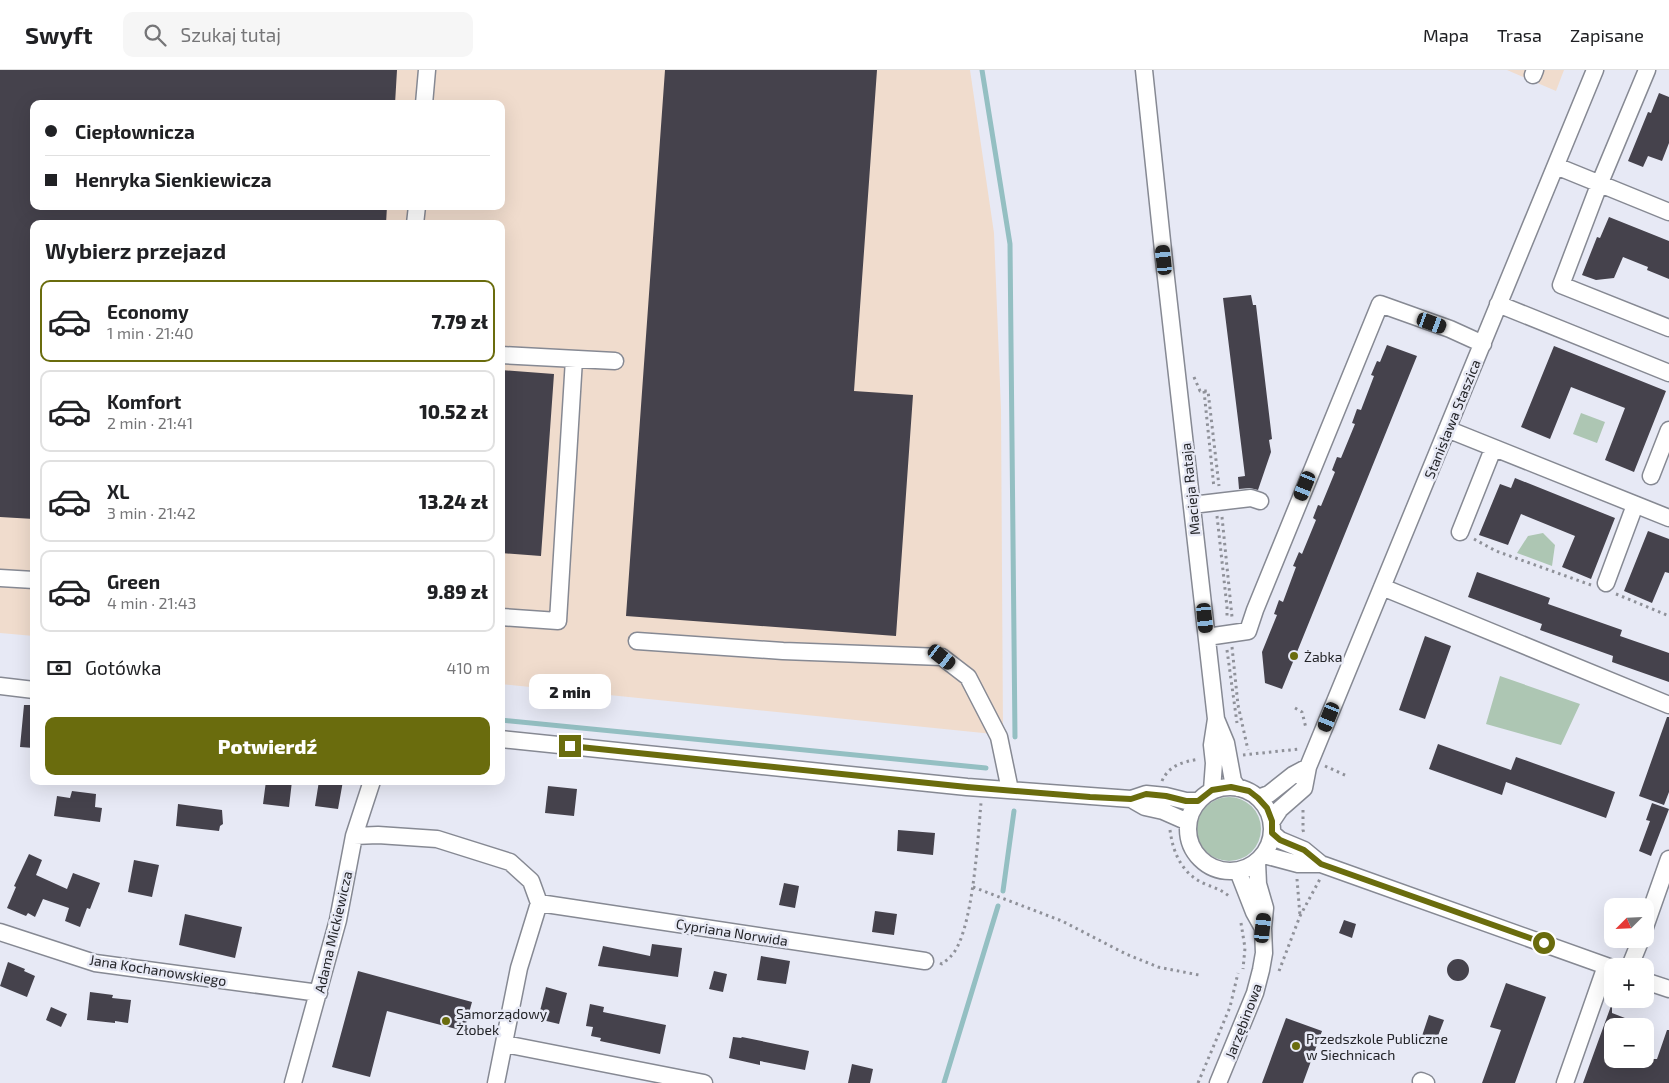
<!DOCTYPE html>
<html lang="pl">
<head>
<meta charset="utf-8">
<style>
	body { margin:0; font-family:"Exo 2",sans-serif; background:#f6f6f6; color:#202124; height:100vh; display:flex; flex-direction:column; font-size:19px; white-space:nowrap }
	* { box-sizing:border-box; margin:0 }
	p { font-size:16px; color:#757577 }
	.icon { flex:none; width:28px; height:28px; fill:none; stroke:currentColor; stroke-width:2; stroke-linecap:round; stroke-linejoin:round }
	.map { position:relative; flex:1; overflow:hidden }
	.panel { position:absolute; left:30px; top:150px; width:475px; height:565px; display:flex; flex-direction:column; background:#fff; border-radius:10px; box-shadow:0 5px 20px #0002 }
	.panel>* { flex:none }
	.hud { position:absolute; left:30px; top:30px; width:475px; height:110px; border-radius:10px; box-shadow:0 5px 20px #0002; display:grid; align-content:center; height:110px; padding:0 15px; background:#fff }
	.needle { width:32px; rotate:246deg }
	.fabs { position:absolute; left:1604px; top:828px; display:grid; gap:10px }
	.fabs a { display:grid; place-items:center; width:50px; height:50px; border-radius:10px; background:#fff; box-shadow:0 5px 20px #0002; font-size:25px }
	.end { position:absolute; width:22px; height:22px; margin:-11px; border:6px solid #6a6c0d; background:#fff; box-shadow:0 0 0 2px #fff }
	.from { border-radius:50% }
	.bubble { position:absolute; height:35px; border-radius:10px; background:#fff; box-shadow:0 5px 20px #0002; font-size:16px; font-weight:800; line-height:35px; text-align:center }
	.car { position:absolute; width:15px; height:30px; margin:-15px -8px; border-radius:6px; box-shadow:0 0 4px 1px #0007; background:linear-gradient(#222 24%,#8ab4d8 0 40%,#222 0 76%,#8ab4d8 0 86%,#222 0) }
	.hud b { display:flex; align-items:center; gap:18px; height:48px; font-size:19px }
	.hud b+b { border-top:1px solid #e0e0e0 }
	.hud i { width:12px; height:12px; background:#202124 }
	ul { padding:0; list-style:none }
	li { display:flex; align-items:center; gap:15px; height:82px; margin:0 10px 8px; padding:0 5px; border:2px solid #e0e0e0; border-radius:10px }
	li div { flex:1 }
	li b { display:block; font-size:19px }
	li em { font-style:normal; font-weight:800 }
	li.selected { border-color:#6a6c0d }
	li>.icon { width:45px; height:45px; stroke-width:1.5 }
	h2 { padding:0 15px; font-size:22px; line-height:60px }
	.pay { display:flex; align-items:center; gap:12px; height:55px; padding:0 15px; font-size:19px }
	.pay p { margin-inline-start:auto }
	.button { display:flex; gap:10px; margin-top:auto; padding:10px 15px }
	.button a { flex:1; height:58px; border-radius:10px; background:#6a6c0d; color:#fff; font-size:20px; font-weight:800; line-height:58px; text-align:center }
	header { display:flex; align-items:center; gap:30px; box-sizing:border-box; height:70px; padding:0 25px; background:#fff; border-bottom:1px solid #e0e0e0 }
	header strong { font-size:24px }
	nav { display:flex; gap:28px; margin-inline-start:auto; font-size:18px }
	.search { width:350px; height:45px; background:#f6f6f6; display:flex; align-items:center; gap:12px; box-sizing:border-box; padding:0 18px; border-radius:10px; color:#757577; font-size:19px }
	.map>svg:first-child { display:block }
</style>
</head>
<body>
<header>
<strong>Swyft</strong>
<div class="search"><svg class="icon" aria-label="search" viewBox="0 0 24 24"><circle cx="10" cy="10" r="6"/><path d="M15 15l6 6"/></svg>Szukaj tutaj</div>
<nav><a>Mapa</a><a>Trasa</a><a>Zapisane</a></nav>
</header>
<div class="map">
<svg width="1669" height="1013" viewBox="0 0 1669 1013">
	<rect width="100%" height="100%" fill="#e7e9f5"/>
	<path fill="#f0dccd" fill-rule="evenodd" d="M0 0H970L994 163 1001 339 1003 665 501 614V154H34V566L0 563ZM34 34H501V136H34Z
		M1507 0H1564L1556 21Z"/>
	<path fill="#adc6b3" d="M1581 343 1605 352 1597 373 1573 364Z
		M1543 463 1555 475 1552 496 1517 483 1528 466Z
		M1500 606 1580 634 1561 675 1486 654Z
		M1197 759a32 32 0 1 1 64 0a32 32 0 1 1-64 0Z"/>
	<g fill="none" stroke-linecap="round" stroke-linejoin="round">
		<path stroke="#94bfc2" stroke-width="5" d="M982 0 1010 174 1015 667
			M501 650 986 698
			M1003 821 1014 741
			M944 1013 998 836"/>
	</g>
	<path fill="#45424c" d="M0 0H397L395 34H34V136H387L386 154H34V449L0 447Z
		M665 0H877L854 321 913 325 896 566 626 546Z
		M1659 23 1669 27V73L1662 91 1648 86 1643 97 1628 91 1648 42 1651 43Z
		M1609 147 1669 171V209L1647 200 1648 197 1623 187 1614 208 1596 210 1582 205 1597 167 1600 168Z
		M1251 225 1253 235H1256L1272 369 1269 370 1271 382 1258 420 1250 418 1239 419 1238 407 1245 406 1223 228Z
		M1387 275 1417 286 1282 619 1265 613 1262 582 1277 545 1274 544 1279 530 1283 532 1296 497 1293 496 1299 482 1302 484 1316 450 1313 448 1318 435 1321 436 1335 402 1332 400 1337 387 1341 388 1355 354 1352 353 1357 339 1361 340 1374 306 1371 305 1377 291 1380 292Z
		M1554 276 1666 321 1634 402 1605 390 1625 338 1571 317 1550 369 1521 357Z
		M501 300 554 304 541 486 501 483Z
		M1515 408 1615 448 1591 509 1562 497 1575 466 1521 444 1508 475 1479 465 1500 414 1511 418Z
		M1648 461 1669 469V503L1665 502 1652 533 1624 521Z
		M1477 502 1550 528 1548 534 1622 560 1620 566 1669 583V612L1612 592 1613 586 1540 560 1542 554 1468 527Z
		M1425 566 1451 576 1425 649 1399 640Z
		M24 635H34V678L20 677Z
		M1667 647H1669V722L1664 735 1639 726Z
		M1438 674 1511 700 1516 687 1615 722 1606 748 1506 712 1502 725 1429 699Z
		M266 711H292L289 737 263 734Z
		M319 711H343L338 739 315 736Z
		M548 716 577 719 574 746 545 743Z
		M72 721 96 724 95 737 102 738 100 752 54 746 57 726 70 728Z
		M1652 733 1669 739 1651 786 1639 781 1650 751 1646 750Z
		M178 734 222 740 223 754 220 756 219 761 176 756Z
		M898 760 935 763 933 785 897 781Z
		M29 784 42 790 36 805 67 819 73 803 100 813 90 839 87 838 80 857 65 851 69 838 43 829 35 847 28 843 26 846 7 838 16 817 14 816Z
		M134 790 159 795 152 827 128 822Z
		M784 813 799 816 795 838 779 835Z
		M875 841 897 844 894 865 872 862Z
		M185 844 242 857 235 888 179 875Z
		M1344 850 1356 854 1352 868 1339 863Z
		M652 874 682 878 678 907 598 896 603 876 650 886Z
		M761 886 790 891 786 914 757 910Z
		M1447 900a11 11 0 1 1 22 0a11 11 0 1 1-22 0Z
		M8 892 25 899 24 901 35 906 27 927 0 916Z
		M358 901 472 932 464 961 387 941 370 1007 332 997Z
		M714 901 727 904 723 922 709 919Z
		M1506 913 1546 927 1515 1013H1482L1501 960 1490 957Z
		M546 917 567 923 559 954 538 949Z
		M90 922 113 925 112 928 131 930 128 953 115 951V953L87 950Z
		M590 934 604 937 603 942 666 955 660 984 600 971 601 968 591 966 593 957 586 956Z
		M1611 936H1612V943L1643 955V956H1612V989H1657L1667 960H1669V1013H1583Z
		M51 937 67 944 61 957 46 950Z
		M1429 945 1444 950 1436 971 1422 966Z
		M1286 948 1322 961 1303 1013H1262Z
		M733 967 741 968 742 967 809 981 805 1000 760 991V995L729 988Z
		M852 994 873 999 870 1013H848Z"/>
	<g fill="none" stroke-linecap="round" stroke-linejoin="round">
		<defs>
			<path id="minor" d="M1144 0 1164 190 1216 649 1226 673 1233 711 1238 718
				M1647 0 1599 115 1561 215 1669 258
				M1533 5 1535 0
				M424 34 427 0
				M1556 96 1669 142
				M415 154 417 136
				M1498 234 1669 303
				M501 285 615 291
				M1447 359 1669 448
				M1651 406 1669 360
				M1192 435 1251 428 1260 431
				M1460 462 1493 379
				M0 508 34 510
				M1606 513 1635 435
				M1382 517 1669 635
				M501 547 558 551 574 289
				M1207 567 1248 561 1255 540 1380 234 1450 259 1483 274
				M637 571 783 581 942 587 968 607 999 667 1010 720
				M0 616 34 620
				M501 669 967 717 1131 729 1146 724 1166 726 1186 731H1198
				M1188 759a42 42 0 1 1 84 0a42 42 0 1 1-84 0Z
				M1212 720 1214 693 1212 675 1216 649
				M1258 728 1269 724 1293 705 1308 697
				M1131 729 1145 737 1163 741 1188 752
				M1272 751 1280 739 1304 718 1308 697 1595 0
				M1272 763 1280 770 1304 780 1321 794
				M354 766 378 765 437 769 510 792 531 811 539 833 519 898 496 1013
				M1264 785 1298 794H1321L1612 898
				M1238 801 1254 842 1263 858
				M539 833 925 891
				M1645 857 1669 789
				M0 862 95 893 319 923
				M1630 896 1641 869
				M1645 911 1669 919
				M505 974 704 1013
				M1421 1011 1426 1013
				M293 1013 338 850 354 766 372 711
				M1218 1013 1255 923 1261 900 1264 883 1263 858 1265 838 1258 814 1257 792
				M1565 1013 1606 896"/>
		</defs>
		<use href="#minor" stroke="#868993" stroke-width="19"/>
		<path stroke="#8f9199" stroke-width="3" stroke-dasharray="2.5 4" stroke-linecap="butt" d="M1194 307 1200 321H1208L1219 416
			M1204 321 1214 418
			M1217 446 1227 537V549
			M1222 447 1232 547
			M1474 469 1496 481 1591 515
			M1616 524 1669 546
			M1232 577 1238 635 1248 680
			M1227 580 1237 653
			M1295 638 1302 642 1306 658
			M1243 685 1299 679
			M1325 696 1347 706
			M1162 711C1169 695 1183 692 1199 689
			M1303 740V760L1304 763
			M1170 760C1173 783 1182 804 1205 814 1215 818 1222 820 1230 827
			M1297 809 1300 846
			M973 817 1062 851 1126 884 1158 897 1199 905
			M1241 853 1245 878 1243 899
			M940 893 942 894C945 891 949 889 951 886 973 864 978 766 981 733
			M1279 901 1300 846 1320 809
			M1198 1013 1230 937 1238 903"/>
		<use href="#minor" stroke="#fff" stroke-width="16"/>
	</g>
	<g fill="none" stroke-linecap="round" stroke-linejoin="round">
		<path stroke="#6a6c0d" stroke-width="6" d="M570 676 967 717 1090 727 1131 729 1146 724 1166 726 1186 731H1198L1212 720 1231 717 1249 721 1258 728 1267 738 1272 751V763L1280 770 1304 780 1321 794 1544 873"/>
	</g>
	<g fill="#6a6c0d" stroke="#e7e9f5" stroke-width="2">
		<circle cx="1294" cy="586" r="5"/>
		<circle cx="446" cy="951" r="5"/>
		<circle cx="1296" cy="976" r="5"/>
	</g>
	<g text-anchor="middle" dominant-baseline="central" stroke-width="5" stroke-linejoin="round" paint-order="stroke">
		<g font-size="14" fill="#232428" stroke="#e7e9f5">
			<text transform="translate(1452 349) rotate(-68)">Stanisława Staszica</text>
			<text transform="translate(1190 419) rotate(-96)">Macieja Rataja</text>
			<text transform="translate(333 862) rotate(-77)">Adama Mickiewicza</text>
			<text transform="translate(732 862) rotate(9)">Cypriana Norwida</text>
			<text transform="translate(158 900) rotate(9)">Jana Kochanowskiego</text>
			<text transform="translate(1243 951) rotate(-69)">Jarzębinowa</text>
		</g>
		<g font-size="14" fill="#232428" stroke="#e7e9f5" text-anchor="start">
			<text x="1304" y="586">Żabka</text>
			<text x="456" y="943">Samorządowy<tspan x="456" dy="16">Żłobek</tspan></text>
			<text x="1306" y="968">Przedszkole Publiczne<tspan x="1306" dy="16">w Siechnicach</tspan></text>
		</g>
	</g>
</svg>
<div class="fabs">
<a><svg class="needle" viewBox="-14 -14 28 28"><path d="M0-13l5 13h-10z" fill="#e53935"/><path d="M0 13l5-13h-10z" fill="#757577"/></svg></a>
<a>+</a>
<a>−</a>
</div>
<i class="end from" style="left:1544px;top:873px"></i>
<i class="end" style="left:570px;top:676px"></i>
<div class="bubble" style="left:529px;top:604px;width:82px">2 min</div>
<i class="car" style="left:1164px;top:190px;rotate:354deg"></i>
<i class="car" style="left:1432px;top:253px;rotate:110deg"></i>
<i class="car" style="left:1305px;top:416px;rotate:202deg"></i>
<i class="car" style="left:1205px;top:548px;rotate:174deg"></i>
<i class="car" style="left:942px;top:587px;rotate:128deg"></i>
<i class="car" style="left:1329px;top:647px;rotate:202deg"></i>
<i class="car" style="left:1263px;top:858px;rotate:6deg"></i>
<div class="hud">
<b><i class="from"></i>Ciepłownicza</b>
<b><i></i>Henryka Sienkiewicza</b>
</div>
<section class="panel">
<h2>Wybierz przejazd</h2>
<ul>
<li class="selected"><svg class="icon" aria-label="car" viewBox="0 0 24 24"><path d="M5 17H2v-5l4-1 3-4h7l3 4 3 1v5h-3M9 17h6M6 11h13"/><circle cx="7" cy="17" r="2"/><circle cx="17" cy="17" r="2"/></svg><div><b>Economy</b><p>1 min · 21:40</p></div><em>7.79 zł</em></li>
<li><svg class="icon" aria-label="car" viewBox="0 0 24 24"><path d="M5 17H2v-5l4-1 3-4h7l3 4 3 1v5h-3M9 17h6M6 11h13"/><circle cx="7" cy="17" r="2"/><circle cx="17" cy="17" r="2"/></svg><div><b>Komfort</b><p>2 min · 21:41</p></div><em>10.52 zł</em></li>
<li><svg class="icon" aria-label="car" viewBox="0 0 24 24"><path d="M5 17H2v-5l4-1 3-4h7l3 4 3 1v5h-3M9 17h6M6 11h13"/><circle cx="7" cy="17" r="2"/><circle cx="17" cy="17" r="2"/></svg><div><b>XL</b><p>3 min · 21:42</p></div><em>13.24 zł</em></li>
<li><svg class="icon" aria-label="car" viewBox="0 0 24 24"><path d="M5 17H2v-5l4-1 3-4h7l3 4 3 1v5h-3M9 17h6M6 11h13"/><circle cx="7" cy="17" r="2"/><circle cx="17" cy="17" r="2"/></svg><div><b>Green</b><p>4 min · 21:43</p></div><em>9.89 zł</em></li>
</ul>
<div class="pay"><svg class="icon" aria-label="cash" viewBox="0 0 24 24"><path d="M3 7h18v10H3z"/><circle cx="12" cy="12" r="2"/></svg>Gotówka<p>410 m</p></div>
<div class="button"><a>Potwierdź</a></div>
</section>
</div>
</body>
</html>
